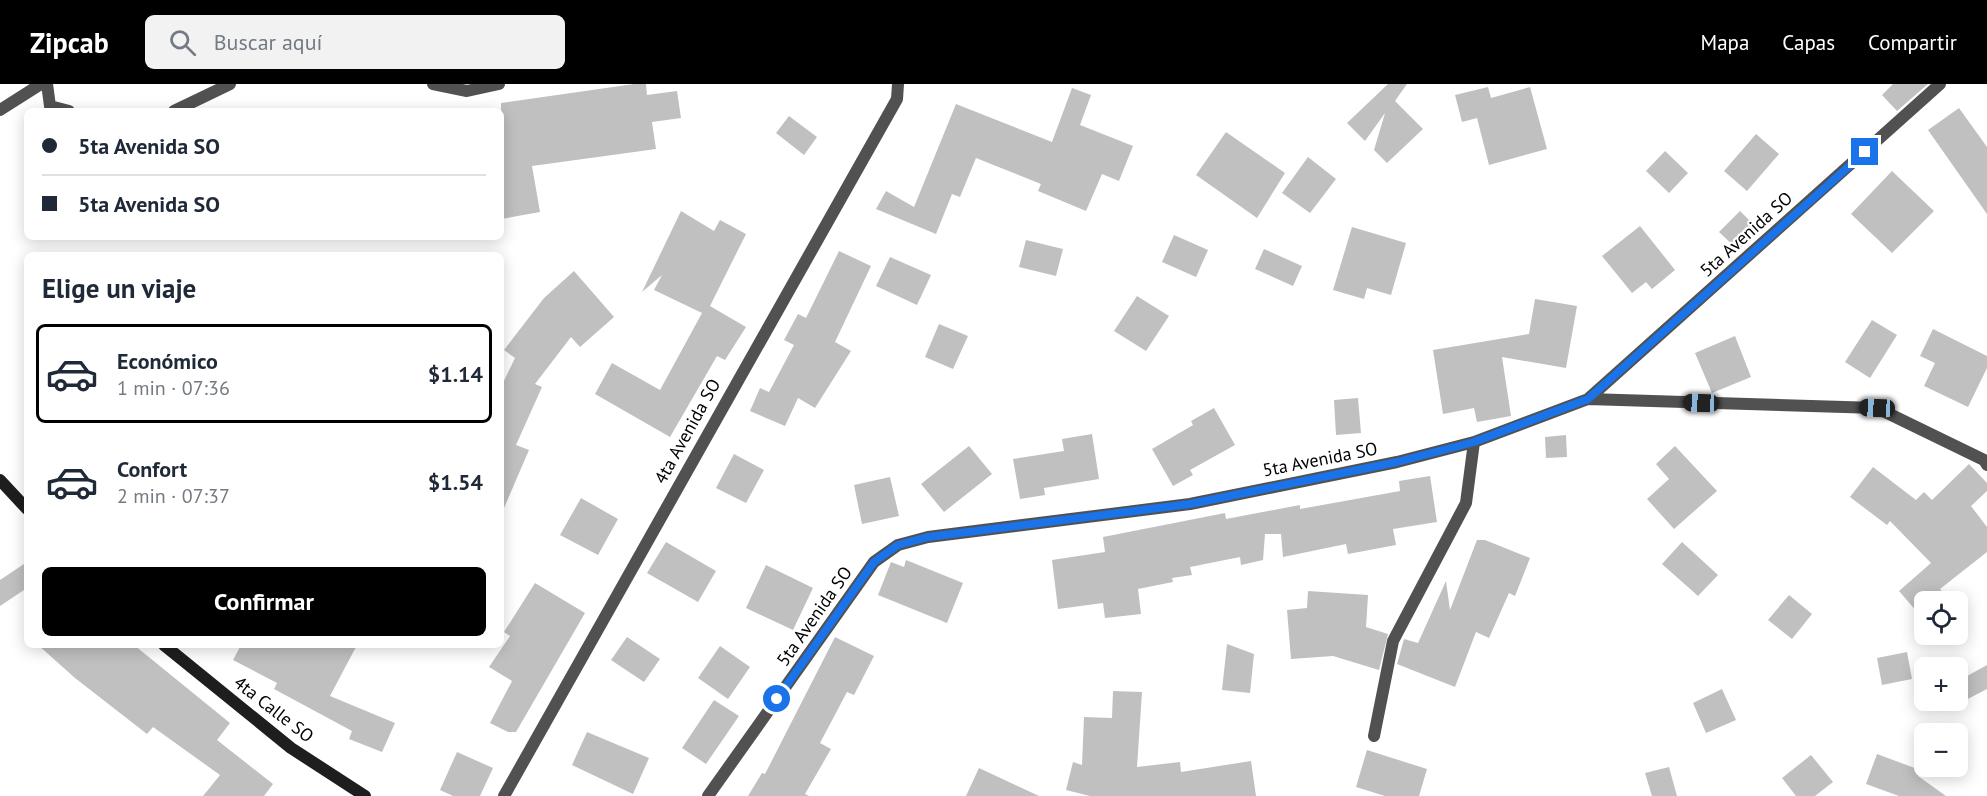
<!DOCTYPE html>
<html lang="es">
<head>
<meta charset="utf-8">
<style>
	body { margin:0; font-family:"PT Sans",sans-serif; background:#f2f2f3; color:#1f2937; height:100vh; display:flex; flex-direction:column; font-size:22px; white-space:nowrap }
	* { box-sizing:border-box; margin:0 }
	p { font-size:20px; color:#747a83 }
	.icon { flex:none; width:33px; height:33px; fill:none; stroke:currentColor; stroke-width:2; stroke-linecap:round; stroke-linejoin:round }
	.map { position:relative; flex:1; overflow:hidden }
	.sheet { position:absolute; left:24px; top:168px; width:480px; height:396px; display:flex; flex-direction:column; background:#fff; border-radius:9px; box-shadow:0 3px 15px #0003 }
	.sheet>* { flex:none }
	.guide { position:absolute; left:24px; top:24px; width:480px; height:132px; border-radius:9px; box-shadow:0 3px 15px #0003; display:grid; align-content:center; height:132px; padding:0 18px; background:#fff }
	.controls { position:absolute; left:1914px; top:507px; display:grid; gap:12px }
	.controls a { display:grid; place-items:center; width:54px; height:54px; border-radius:9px; background:#fff; box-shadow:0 3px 15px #0003; font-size:30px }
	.end { position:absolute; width:27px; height:27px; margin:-14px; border:8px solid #1a73e8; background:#fff; box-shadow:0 0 0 3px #fff }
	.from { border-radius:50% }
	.car { position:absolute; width:18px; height:36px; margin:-18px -9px; border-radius:8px; box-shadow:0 0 4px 2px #0007; background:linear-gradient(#222 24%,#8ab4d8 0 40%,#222 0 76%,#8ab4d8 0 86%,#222 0) }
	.guide b { display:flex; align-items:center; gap:21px; height:57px; font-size:22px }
	.guide b+b { border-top:2px solid #e0e1e3 }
	.guide i { width:15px; height:15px; background:#1f2937 }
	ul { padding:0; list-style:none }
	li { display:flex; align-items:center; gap:18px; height:99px; margin:0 12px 9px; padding:0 6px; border:3px solid transparent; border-radius:9px }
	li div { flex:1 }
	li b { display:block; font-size:22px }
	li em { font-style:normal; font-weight:700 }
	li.current { border-color:#000 }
	li>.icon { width:54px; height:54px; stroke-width:1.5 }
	h2 { padding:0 18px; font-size:27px; line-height:72px }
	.cta { display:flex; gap:12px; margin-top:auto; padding:12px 18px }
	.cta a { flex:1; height:69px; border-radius:9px; background:#000; color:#fff; font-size:24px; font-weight:700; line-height:69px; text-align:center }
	header { display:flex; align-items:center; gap:36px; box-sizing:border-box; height:84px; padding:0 30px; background:#000; color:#fff }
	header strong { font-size:28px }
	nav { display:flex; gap:33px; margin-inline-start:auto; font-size:21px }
	.search { width:420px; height:54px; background:#f2f2f3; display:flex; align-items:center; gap:15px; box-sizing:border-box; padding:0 21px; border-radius:9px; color:#747a83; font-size:22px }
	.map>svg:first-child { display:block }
</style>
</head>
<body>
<header>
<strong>Zipcab</strong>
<div class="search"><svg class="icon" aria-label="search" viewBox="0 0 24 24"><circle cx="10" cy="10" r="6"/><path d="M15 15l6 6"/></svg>Buscar aquí</div>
<nav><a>Mapa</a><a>Capas</a><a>Compartir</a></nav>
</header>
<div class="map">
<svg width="1987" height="712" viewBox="0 0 1987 712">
	<rect width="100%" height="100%" fill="#fff"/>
	<path fill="#c0c0c0" d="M634 0H646L647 11 677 7 681 34 652 38 656 65 532 82 540 128 501 135V19Z
		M1388 0H1407L1395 17 1423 45 1387 79 1374 66 1385 29 1365 57 1347 39Z
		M1893 0H1928L1897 27 1882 11Z
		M1488 3 1491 14 1530 3 1547 65 1489 81 1477 34 1462 38 1455 11Z
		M1072 4 1091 11 1080 41 1133 62 1119 97 1102 90 1086 127 1038 107 1041 100 976 74 960 113 952 110 936 150 876 125 886 107 914 123 956 20 1052 58Z
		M1959 24 1987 63V130L1928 46Z
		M789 32 817 53 804 71 776 49Z
		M1226 48 1285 89 1257 134 1196 91Z
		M1756 50 1779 70 1747 107 1724 87Z
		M1665 67 1688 89 1669 109 1646 87Z
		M1308 73 1336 95 1310 129 1282 109Z
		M1892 87 1934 127 1892 169 1851 130Z
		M681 127 714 147 720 136 746 150 710 222 746 243 725 276 717 272 670 353 595 310 612 279 660 306 702 229 654 206 662 191 642 208Z
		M1740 127 1759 146 1738 166 1719 148Z
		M1640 142 1675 186 1652 205 1646 198 1632 209 1602 172Z
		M1352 143 1406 159 1391 211 1367 204 1364 215 1333 206Z
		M1174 151 1208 166 1196 193 1162 178Z
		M1026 156 1063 165 1056 192 1019 183Z
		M1264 165 1302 182 1293 202 1255 185Z
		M839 167 871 182 835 258 851 267 815 324 798 314 785 342 750 327 760 304 769 308 794 261 784 256 798 230 806 234Z
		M890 173 931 191 917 221 876 202Z
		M574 187 614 233 580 263 571 253 535 300 542 303 516 361 529 366 501 431V303L515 274 504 266 544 214Z
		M1137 212 1169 232 1146 267 1114 247Z
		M1535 215 1577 222 1566 284 1502 273 1511 332 1477 338 1474 324 1443 330 1433 266 1529 250Z
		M1872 236 1897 251 1870 294 1845 278Z
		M939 240 968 252 953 285 925 273Z
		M1933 245 1987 272V284L1968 323 1924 302 1935 279 1920 272Z
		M1735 252 1751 293 1712 309 1695 269Z
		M1358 314 1361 349 1336 351 1334 316Z
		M1214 324 1235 361 1190 386 1193 391 1173 402 1152 365 1193 341 1191 337Z
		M1092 350 1099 395 1044 404 1045 411 1020 415 1013 375 1064 367 1062 355Z
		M1566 351 1567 373 1546 374 1545 353Z
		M969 362 992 390 944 428 921 400Z
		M1675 362 1717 407 1674 445 1647 415 1669 395 1656 380Z
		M734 370 764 386 746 419 716 404Z
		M1969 380 1987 399V407L1971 422 1987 443V468L1940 505 1951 518H1924V536L1899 507 1931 479 1890 437 1887 441 1850 413 1873 383 1916 416 1924 408 1932 416Z
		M1430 392 1437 438 1393 445 1396 461 1348 470 1346 460 1283 473 1281 450H1265L1263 476 1241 481 1240 473 1190 483 1192 491 1172 494 1173 498 1138 505 1141 530 1105 534 1103 519 1058 525 1052 476 1105 468 1103 453 1225 429 1226 435 1300 421V425L1400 407 1399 397Z
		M890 393 899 432 862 440 854 401Z
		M581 414 618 435 598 471 560 451Z
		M1477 456H1485L1530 474 1515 512 1509 509 1489 554 1476 548 1455 603 1397 580 1404 555 1418 559 1446 497 1450 526Z
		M666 458 716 487 698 518 647 489Z
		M1682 458 1718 491 1698 512 1662 480Z
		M906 476 963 499 947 539 878 511 891 478 904 483Z
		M27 478V504L0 522V496Z
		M766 481 813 504 793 546 746 524Z
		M535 499 585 529 516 648H508L490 639 512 597 489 583 510 552 504 548Z
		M1308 507 1368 511 1366 543 1388 550 1379 586 1333 572 1291 575 1287 526 1307 524Z
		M1789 511 1812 530 1792 555 1768 536Z
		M627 553 660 575 644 598 611 576Z
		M835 553 874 572 854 611 847 608 820 659 831 665 805 710 809 712H748L762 689 765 690Z
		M1227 560 1254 570 1250 609 1222 606Z
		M38 561H134L230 639 217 656 273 700 264 712H203L220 691 153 643 147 650 75 594Z
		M241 561H357L330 612 395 639 382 668 349 655 352 647 274 605 277 599 233 576Z
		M720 562 750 583 728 615 698 594Z
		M1907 568 1912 595 1882 601 1877 574Z
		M1987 581V605L1958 620V597Z
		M1722 605 1736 636 1706 649 1693 619Z
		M1113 607 1142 608 1137 683 1180 678 1181 688 1251 677 1256 712H1090L1066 706 1073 678 1082 681 1084 633 1112 634Z
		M714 616 739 632 706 680 682 664Z
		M587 648 649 674 633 710 572 681Z
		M1367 666 1427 685 1419 712H1385L1356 703Z
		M457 668 493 684 480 712H453L440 706Z
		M1877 670 1920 686 1918 692 1946 712H1899L1866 700Z
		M1811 671 1833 698 1815 712H1796L1782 694Z
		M1669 683 1677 712H1652L1645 689Z
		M979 684 1039 712H966Z"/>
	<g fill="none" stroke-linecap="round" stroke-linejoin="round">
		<path stroke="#515151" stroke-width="12" d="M47 0 50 22 69 27
			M433 0 467 7 499 0
			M0 26 41 0
			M174 27 230 0"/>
		<path stroke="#515151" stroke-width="12" d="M1588 315 1877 324 1984 376 1987 381
			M1374 652 1393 557 1466 419 1474 358
			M504 712 897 15 898 0
			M708 712 874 478 898 461 928 453 1190 420 1397 378 1474 358 1588 315 1940 0"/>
		<path stroke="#1e1e1e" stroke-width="12" d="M0 396 27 425
			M164 561 291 664 365 712"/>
	</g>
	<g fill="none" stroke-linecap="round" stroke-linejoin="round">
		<path stroke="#1a73e8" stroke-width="8" d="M777 615 874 478 898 461 928 453 1190 420 1397 378 1474 358 1588 315 1865 68"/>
	</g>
	<g text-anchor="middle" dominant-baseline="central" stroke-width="4.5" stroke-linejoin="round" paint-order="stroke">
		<g font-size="18" fill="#000" stroke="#fff">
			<text transform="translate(1746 150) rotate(-42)">5ta Avenida SO</text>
			<text transform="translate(687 347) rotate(-61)">4ta Avenida SO</text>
			<text transform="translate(1320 375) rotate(-11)">5ta Avenida SO</text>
			<text transform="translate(814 532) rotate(-55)">5ta Avenida SO</text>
			<text transform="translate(274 625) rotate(38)">4ta Calle SO</text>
		</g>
	</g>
</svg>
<div class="controls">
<a><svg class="icon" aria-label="locate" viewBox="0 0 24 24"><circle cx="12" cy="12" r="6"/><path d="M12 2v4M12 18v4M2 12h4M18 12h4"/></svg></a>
<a>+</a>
<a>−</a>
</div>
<i class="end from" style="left:777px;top:615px"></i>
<i class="end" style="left:1865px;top:68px"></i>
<i class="car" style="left:1701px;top:319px;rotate:272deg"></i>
<i class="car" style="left:1877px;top:324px;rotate:272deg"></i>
<div class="guide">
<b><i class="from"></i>5ta Avenida SO</b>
<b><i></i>5ta Avenida SO</b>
</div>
<section class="sheet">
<h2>Elige un viaje</h2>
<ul>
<li class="current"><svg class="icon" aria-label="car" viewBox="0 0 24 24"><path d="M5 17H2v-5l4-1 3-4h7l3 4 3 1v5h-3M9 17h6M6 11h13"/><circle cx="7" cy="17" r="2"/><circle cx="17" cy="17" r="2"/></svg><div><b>Económico</b><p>1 min · 07:36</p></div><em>$1.14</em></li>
<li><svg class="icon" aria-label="car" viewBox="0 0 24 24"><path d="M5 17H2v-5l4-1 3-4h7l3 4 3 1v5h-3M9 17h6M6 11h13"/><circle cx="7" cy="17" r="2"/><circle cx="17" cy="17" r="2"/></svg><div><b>Confort</b><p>2 min · 07:37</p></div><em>$1.54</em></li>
</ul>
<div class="cta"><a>Confirmar</a></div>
</section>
</div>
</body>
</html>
